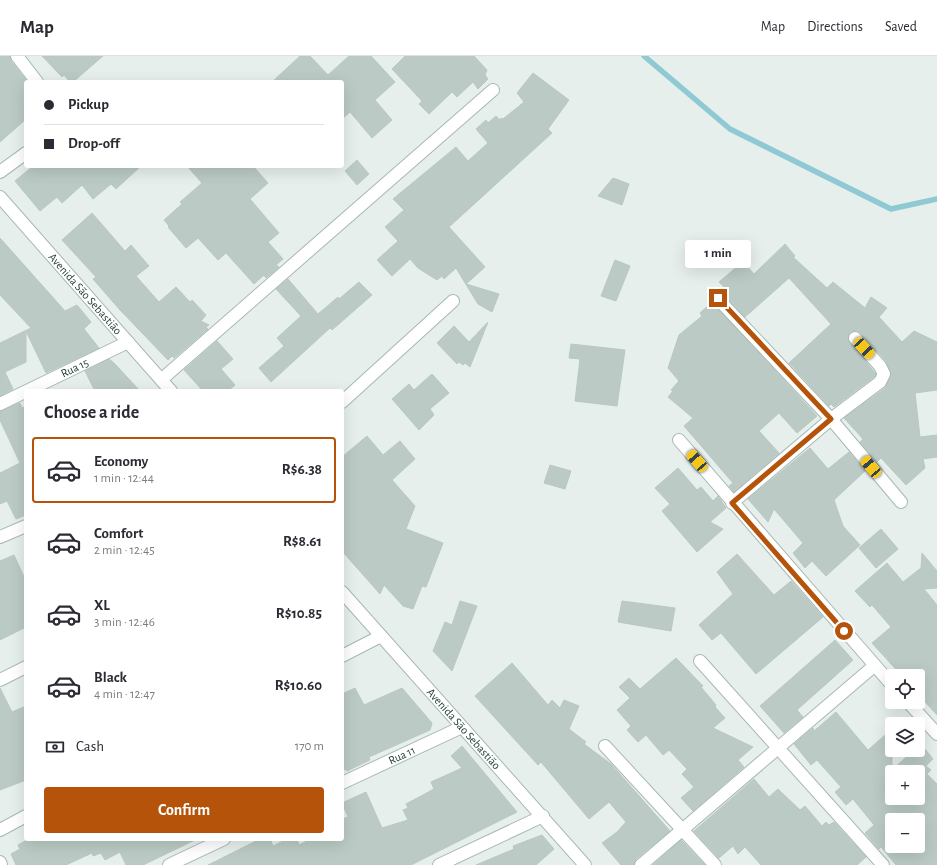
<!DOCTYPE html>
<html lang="en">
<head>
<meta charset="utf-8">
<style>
	body { margin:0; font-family:"Alegreya Sans",sans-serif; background:#f2f2f3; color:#2b2b33; height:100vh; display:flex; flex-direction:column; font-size:15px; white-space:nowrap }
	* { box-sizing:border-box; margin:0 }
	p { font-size:13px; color:#7c7c81 }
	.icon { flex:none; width:22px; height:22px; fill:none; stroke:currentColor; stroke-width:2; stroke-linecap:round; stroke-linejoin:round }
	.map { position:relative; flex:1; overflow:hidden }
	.details { position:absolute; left:24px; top:333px; width:320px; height:452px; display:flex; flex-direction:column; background:#fff; border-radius:4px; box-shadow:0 4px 16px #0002 }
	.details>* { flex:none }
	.top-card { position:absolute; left:24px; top:24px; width:320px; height:88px; border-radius:4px; box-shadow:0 4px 16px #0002; display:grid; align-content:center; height:88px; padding:0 20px; background:#fff }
	.tools { position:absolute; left:885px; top:613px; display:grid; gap:8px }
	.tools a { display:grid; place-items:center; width:40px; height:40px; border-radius:4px; background:#fff; box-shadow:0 4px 16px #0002; font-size:20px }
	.end { position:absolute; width:18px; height:18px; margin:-9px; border:5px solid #b45309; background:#fff; box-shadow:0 0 0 2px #fff }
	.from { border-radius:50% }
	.bubble { position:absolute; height:28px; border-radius:4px; background:#fff; box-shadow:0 4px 16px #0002; font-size:13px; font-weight:700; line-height:28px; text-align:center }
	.car { position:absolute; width:12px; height:24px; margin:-12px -6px; border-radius:5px; box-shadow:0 0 3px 1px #0007; background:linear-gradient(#f5c518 24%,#345 0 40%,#f5c518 0 76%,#345 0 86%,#f5c518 0) }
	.top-card b { display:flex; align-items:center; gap:14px; height:38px; font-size:15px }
	.top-card b+b { border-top:1px solid #e1e1e2 }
	.top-card i { width:10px; height:10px; background:#2b2b33 }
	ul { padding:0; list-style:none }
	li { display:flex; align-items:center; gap:12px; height:66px; margin:0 8px 6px; padding:0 12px; border:2px solid transparent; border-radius:4px }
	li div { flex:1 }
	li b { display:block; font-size:15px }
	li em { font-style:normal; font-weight:700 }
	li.on { border-color:#b45309 }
	li>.icon { width:36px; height:36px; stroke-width:1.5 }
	h2 { padding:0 20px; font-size:18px; line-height:48px }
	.pay { display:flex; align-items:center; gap:10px; height:44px; padding:0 20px; font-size:15px }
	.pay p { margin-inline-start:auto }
	.button { display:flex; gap:8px; margin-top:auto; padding:8px 20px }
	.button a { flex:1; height:46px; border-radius:4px; background:#b45309; color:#fff; font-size:16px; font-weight:700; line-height:46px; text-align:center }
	header { display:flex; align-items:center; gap:24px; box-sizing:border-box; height:56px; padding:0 20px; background:#fff; border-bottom:1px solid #e1e1e2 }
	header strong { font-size:19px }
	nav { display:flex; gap:22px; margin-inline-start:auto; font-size:14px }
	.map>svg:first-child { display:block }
</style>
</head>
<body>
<header>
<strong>Map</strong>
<nav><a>Map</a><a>Directions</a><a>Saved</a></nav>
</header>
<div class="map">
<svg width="937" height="809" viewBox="0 0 937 809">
	<rect width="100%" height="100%" fill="#e6efeb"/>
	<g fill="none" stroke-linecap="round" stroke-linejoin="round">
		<path stroke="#8ec9d4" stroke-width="5.5" d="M644 0 730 73 891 153 937 143"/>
	</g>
	<path fill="#bbcac4" stroke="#b8c9c2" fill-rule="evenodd" d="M0 0H10L11 5 26 24V63L0 86Z
		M42 0H103L73 26H70L64 19 62 21Z
		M300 0H310L328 19 349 0H371L395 26 375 44 392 64 372 82 350 56 342 63V26H272Z
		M405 0H474L487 14 485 19 488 23 478 33 473 26 457 41 452 36 429 58 419 48 422 45 392 13Z
		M533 17 569 44 548 73 552 77 449 171 485 211 466 228 499 238 492 256 478 248 456 212 444 223 442 220 437 224 418 212 410 203 392 220 377 204 398 185 385 171 404 154 393 143 456 91 468 105 488 87 476 73 486 64 488 67 496 60 500 64 501 62 503 63 524 46 517 37Z
		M357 104 369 118 357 129 345 115Z
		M33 110H141L116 133 111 128 93 143 82 129 62 147 57 141 40 155 15 125Z
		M187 110H253L268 127 250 143 279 177 268 186 283 203 276 209 279 211 266 222 264 219 254 228 226 197 218 204 198 182 186 192 168 171 169 170 164 164 182 148 180 146 202 127Z
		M613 122 629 128 622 149 598 140Z
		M92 157 125 195 131 189 149 210 136 220 159 246 176 231 190 246 192 244 206 259 201 265 209 269 206 271 208 273 174 302 172 300 168 304 120 254 93 223 96 221 62 184Z
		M0 182 65 255 77 249 91 266 84 273 99 292 46 317 26 275V306L5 316 13 333 0 340V287L31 272 0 239Z
		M785 188 795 200 793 201 827 232 833 226 865 252 871 241 887 252 879 261 902 286 914 275 937 286V334L915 337 920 381 937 379V401L923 403 925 412 906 429 881 402 877 406 860 386 863 383 844 362 885 332 891 318 886 305 861 277 857 275 850 276 848 284 876 318 874 321 834 351 831 348 829 350 789 307 831 268 789 222 745 261 722 237 726 233 719 226 739 209 742 212 746 209 754 218Z
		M615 204 630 210 616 245 601 240Z
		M288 223 318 258 338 241 339 243 359 226 372 239 332 274 330 272 271 326 259 312 284 290 277 282 301 260 276 233Z
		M712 246 817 360 797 377 779 357 759 375 779 397 734 436 729 430 733 427 684 370 693 362 668 341 673 335 671 334 679 325 668 312 679 279 702 260 700 257Z
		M488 266 470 311 465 307 463 309 459 306 457 308 437 287 454 270 469 286Z
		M217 285 233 303 221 313 235 329 228 335H203L184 314Z
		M571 288 625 294 617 350 575 345 580 303 569 302Z
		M109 303 114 307 140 335H95L85 315Z
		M432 318 449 337 430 353 434 359 419 374 392 343 409 328 414 334Z
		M20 347 22 352 26 350V459L16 463 7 445 0 448V417L20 407 0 364V355Z
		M367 380 383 399 400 385 415 403 392 424 415 450 406 473 443 487 426 531 422 530 413 553 403 550 384 529 380 538 342 495V401Z
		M810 392 828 413 849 396 865 415 834 444 843 470 860 489 826 520 812 505 805 512 793 497 803 487 774 453 768 466 748 443Z
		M550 409 571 415 565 433 544 427Z
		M678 412 697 434 701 431 713 445 718 440 726 452 710 466 723 473 697 496 662 455 670 448 655 432Z
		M881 473 898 493 876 512 859 492Z
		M922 497 937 515V532L924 533 937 549V659L918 638V620H902L872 587 891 571 872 549 870 551 855 535 887 507 903 526 921 512Z
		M737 498 774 539 791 525 823 561 756 618 721 577 712 584 699 569 733 538 717 516Z
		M14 499 26 525V571L0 584V505Z
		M460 545 477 550 452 615 433 595 445 566 452 569Z
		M622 545 675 552 671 575 618 566Z
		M835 584 853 604 797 654 803 661 784 677 760 650Z
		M676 602 703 630 701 631 716 649 715 651 725 662 713 672 753 691 738 704 744 711 693 755 681 742 694 731 682 718 687 713 669 694 663 699 646 679 638 686 627 674 631 670 617 654 630 642 619 631 629 622 640 633Z
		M512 607 548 649 552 644 560 652 564 644 579 650 569 673 586 686 584 688 611 708 670 775 636 803 634 809H621L602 787 617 776 626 766 609 746 589 763 541 706 538 709 475 640Z
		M0 632 12 656 26 650V724L0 734Z
		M355 632 364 649 402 632 432 667 430 674 369 701 370 704 347 715 346 713 342 715V638Z
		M836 656 868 694 892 673V714L914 694H918L921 688 933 703 926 710 931 714 927 718 937 728V809H896L881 791 879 793 865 777 874 769 853 743 846 749 835 736 841 731 817 704 811 709 794 688 813 672 814 675ZM892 716H918V742H892ZM892 764H918V790H892Z
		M462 690 517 756 411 809H208L260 783H270L273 790 287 783H297L299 789 311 783H342V763L348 761 342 747 366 736 382 772 408 764 403 754 408 752 406 748 434 733 431 726 462 712 451 700Z
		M754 723 769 741 778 733 800 754 805 750 822 770 826 766 829 769 834 766 866 801 857 809H761L745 791 738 798 733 790 719 802 694 775Z
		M542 779 554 793 536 809H476L514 793 513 790Z
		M29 783H197L143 809H126L120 796 105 804 101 797 93 800 92 797 66 809H16L11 798 20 793 18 789Z
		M681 784 705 809H653Z"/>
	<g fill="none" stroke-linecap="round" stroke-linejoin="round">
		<defs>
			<g id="minor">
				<path d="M17 0 37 26"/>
				<path d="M0 116 26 97"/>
				<path id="s1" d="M0 141 171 335"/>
				<path d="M718 243 831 363 901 446"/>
				<path d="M162 323 493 34"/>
				<path d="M342 346 453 245"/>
				<path id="s2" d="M0 348 128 286"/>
				<path d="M679 384 892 629"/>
				<path d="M732 447 831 363 880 326 884 318 880 310 855 282"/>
				<path d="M0 481 26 470"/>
				<path id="s3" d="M342 536 585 809"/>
				<path d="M342 600 381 580"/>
				<path d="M700 605 883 809"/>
				<path d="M0 624 26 611"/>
				<path d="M908 646 937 678"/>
				<path d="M605 690 715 809"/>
				<path id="s4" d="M342 727 462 671"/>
				<path d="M0 774 26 760"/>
				<path d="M0 806 1 809"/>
				<path d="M169 809 224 783"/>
				<path d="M439 809 543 760"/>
				<path d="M641 809 874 610"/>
			</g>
		</defs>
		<use href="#minor" stroke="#a8b8b2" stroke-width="14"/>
		<use href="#minor" stroke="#fff" stroke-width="12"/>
	</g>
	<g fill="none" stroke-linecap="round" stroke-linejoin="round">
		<path stroke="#b45309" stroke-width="5" d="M718 242 831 363 732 447 844 575"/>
	</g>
	<g text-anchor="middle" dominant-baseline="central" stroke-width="4" stroke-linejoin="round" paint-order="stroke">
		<g font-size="12" fill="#24423a" stroke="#f7fbf9">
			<text stroke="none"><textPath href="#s1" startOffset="129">Avenida São Sebastião</textPath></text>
			<text stroke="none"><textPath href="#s2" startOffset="83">Rua 15</textPath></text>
			<text stroke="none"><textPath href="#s3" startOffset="183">Avenida São Sebastião</textPath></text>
			<text stroke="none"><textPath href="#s4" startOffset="66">Rua 11</textPath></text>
		</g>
	</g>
</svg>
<div class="tools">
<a><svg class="icon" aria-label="locate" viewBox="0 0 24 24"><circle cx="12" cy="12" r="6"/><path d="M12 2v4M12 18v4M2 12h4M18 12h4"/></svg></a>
<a><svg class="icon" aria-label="layers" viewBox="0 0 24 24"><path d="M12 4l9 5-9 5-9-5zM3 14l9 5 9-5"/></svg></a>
<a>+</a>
<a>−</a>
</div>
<i class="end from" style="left:844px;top:575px"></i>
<i class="end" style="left:718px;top:242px"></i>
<div class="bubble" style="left:685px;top:184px;width:66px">1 min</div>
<i class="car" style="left:864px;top:292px;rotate:137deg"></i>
<i class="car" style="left:697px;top:405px;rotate:319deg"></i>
<i class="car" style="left:871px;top:411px;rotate:320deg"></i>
<div class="top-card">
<b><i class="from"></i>Pickup</b>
<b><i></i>Drop-off</b>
</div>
<section class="details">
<h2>Choose a ride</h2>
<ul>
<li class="on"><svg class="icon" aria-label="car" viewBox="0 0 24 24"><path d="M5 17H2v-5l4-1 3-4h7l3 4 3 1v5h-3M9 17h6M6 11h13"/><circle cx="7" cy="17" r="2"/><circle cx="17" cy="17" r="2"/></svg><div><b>Economy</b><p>1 min · 12:44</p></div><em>R$6.38</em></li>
<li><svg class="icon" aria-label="car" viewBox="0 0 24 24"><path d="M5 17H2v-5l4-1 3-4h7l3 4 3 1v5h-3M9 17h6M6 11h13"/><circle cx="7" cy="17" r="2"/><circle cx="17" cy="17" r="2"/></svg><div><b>Comfort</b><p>2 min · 12:45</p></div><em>R$8.61</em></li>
<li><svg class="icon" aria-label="car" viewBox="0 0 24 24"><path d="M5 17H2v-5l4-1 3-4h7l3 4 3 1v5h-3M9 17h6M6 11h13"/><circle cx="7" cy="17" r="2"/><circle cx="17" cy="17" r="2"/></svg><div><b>XL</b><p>3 min · 12:46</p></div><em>R$10.85</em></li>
<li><svg class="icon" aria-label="car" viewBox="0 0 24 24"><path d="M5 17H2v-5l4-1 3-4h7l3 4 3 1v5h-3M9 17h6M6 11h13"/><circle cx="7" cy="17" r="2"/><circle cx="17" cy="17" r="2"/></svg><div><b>Black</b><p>4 min · 12:47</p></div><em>R$10.60</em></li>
</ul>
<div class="pay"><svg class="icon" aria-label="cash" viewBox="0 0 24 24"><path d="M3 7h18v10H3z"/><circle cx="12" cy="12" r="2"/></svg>Cash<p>170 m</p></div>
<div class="button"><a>Confirm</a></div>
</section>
</div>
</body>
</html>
